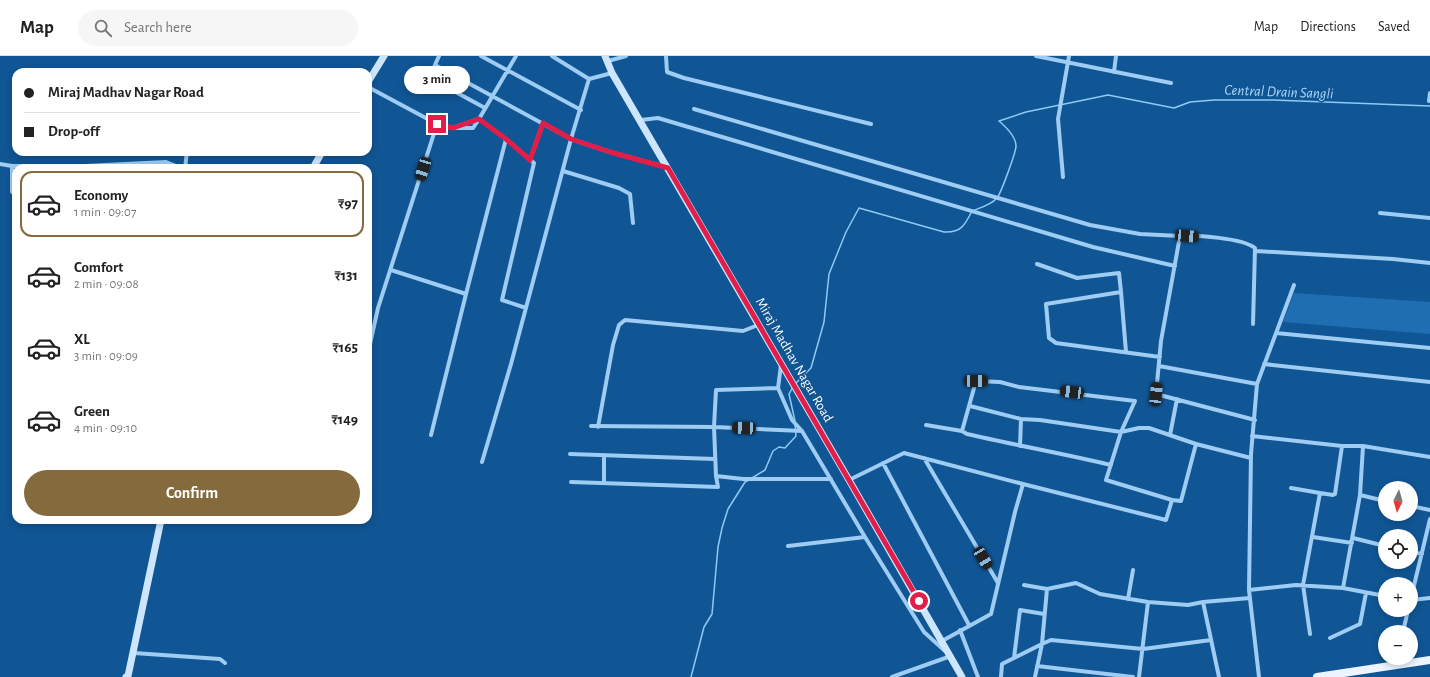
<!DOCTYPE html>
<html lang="en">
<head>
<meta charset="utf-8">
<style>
	body { margin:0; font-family:"Alegreya Sans",sans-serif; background:#f6f6f6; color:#222; height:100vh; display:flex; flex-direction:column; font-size:15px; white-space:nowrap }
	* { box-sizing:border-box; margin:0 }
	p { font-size:13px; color:#767676 }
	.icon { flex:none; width:22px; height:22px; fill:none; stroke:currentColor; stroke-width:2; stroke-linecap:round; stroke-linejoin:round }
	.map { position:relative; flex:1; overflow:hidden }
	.sheet { position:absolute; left:12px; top:108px; width:360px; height:360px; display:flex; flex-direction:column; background:#fff; border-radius:12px; box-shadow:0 2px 6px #0003 }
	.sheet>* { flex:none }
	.hud { position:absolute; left:12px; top:12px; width:360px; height:88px; border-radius:12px; box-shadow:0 2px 6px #0003; display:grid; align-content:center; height:88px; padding:0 12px; background:#fff }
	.needle { width:26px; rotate:185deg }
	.fabs { position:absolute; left:1378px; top:425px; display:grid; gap:8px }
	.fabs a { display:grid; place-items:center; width:40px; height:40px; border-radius:50%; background:#fff; box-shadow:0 2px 6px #0003; font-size:20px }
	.end { position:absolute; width:18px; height:18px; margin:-9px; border:5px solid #e11d48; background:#fff; box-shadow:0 0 0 2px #fff }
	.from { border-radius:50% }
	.bubble { position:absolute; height:28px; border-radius:14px; background:#fff; box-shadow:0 2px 6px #0003; font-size:13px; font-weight:700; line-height:28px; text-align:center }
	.car { position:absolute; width:12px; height:24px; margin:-12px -6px; border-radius:5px; box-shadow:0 0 3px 1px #0007; background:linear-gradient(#222 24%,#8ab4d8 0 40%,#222 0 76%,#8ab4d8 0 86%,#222 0) }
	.hud b { display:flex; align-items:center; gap:14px; height:38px; font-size:15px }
	.hud b+b { border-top:1px solid #e0e0e0 }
	.hud i { width:10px; height:10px; background:#222 }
	ul { padding:7px 0 0; list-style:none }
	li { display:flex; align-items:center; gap:12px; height:66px; margin:0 8px 6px; padding:0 4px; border:2px solid transparent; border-radius:12px }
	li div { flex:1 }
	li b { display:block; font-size:15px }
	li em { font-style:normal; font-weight:700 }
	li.active { border-color:#856a3e }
	li>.icon { width:36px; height:36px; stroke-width:1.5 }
	.cta { display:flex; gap:8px; margin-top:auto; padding:8px 12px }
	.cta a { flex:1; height:46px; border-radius:24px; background:#856a3e; color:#fff; font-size:16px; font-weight:700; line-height:46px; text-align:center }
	header { display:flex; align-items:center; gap:24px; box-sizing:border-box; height:56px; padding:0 20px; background:#fff; border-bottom:1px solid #e0e0e0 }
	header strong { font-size:19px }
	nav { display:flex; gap:22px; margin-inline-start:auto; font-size:14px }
	.search { width:280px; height:36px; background:#f6f6f6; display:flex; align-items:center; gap:10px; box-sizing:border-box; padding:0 14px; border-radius:22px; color:#767676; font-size:15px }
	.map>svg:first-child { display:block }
</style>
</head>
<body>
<header>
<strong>Map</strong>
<div class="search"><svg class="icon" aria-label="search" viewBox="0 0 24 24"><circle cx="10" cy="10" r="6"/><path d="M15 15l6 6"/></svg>Search here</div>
<nav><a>Map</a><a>Directions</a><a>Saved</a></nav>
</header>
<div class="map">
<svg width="1430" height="621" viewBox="0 0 1430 621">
	<rect width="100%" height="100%" fill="#105594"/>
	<path fill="#1f6eb2" d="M1294 237 1430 246V278L1283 266Z"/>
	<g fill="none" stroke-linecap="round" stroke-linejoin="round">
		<path stroke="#90c9f7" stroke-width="1.5" d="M795 328 811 312 824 266 829 218 846 176 859 152 944 176C961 177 965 169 972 155 980 152 991 149 997 142 1001 137 1016 96 1016 90 1016 80 1006 71 999 65L1026 56 1108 39 1174 52 1190 46 1214 44H1273L1430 50
			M793 331 789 338 795 365
			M752 422 765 414 773 395 779 391 785 392 796 380 795 369
			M691 621 704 571 712 558 718 491 722 472 728 453 745 426 749 424"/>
		<path stroke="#9eccf3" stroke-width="4" d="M439 0 435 9 571 83 511 308 482 406
			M481 0 581 54
			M552 0 589 23
			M666 0 667 16 684 22 871 68
			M1036 0 1171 27
			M608 5 626 0
			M435 9 430 22 485 52
			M1114 16 1116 0
			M612 17 589 23 571 83 610 96 666 111
			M368 31 437 68 453 72H473L479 63 453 72
			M1429 45 1430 37
			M694 53 1090 169 1140 178 1180 180 1161 285 1156 338 1255 364
			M641 64 658 62 1093 191 1175 210
			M506 83 534 107 502 244 526 252
			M530 104 543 67
			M0 108 12 110V136
			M12 110H85L166 106 181 112
			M185 112 187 96
			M563 115 619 132 630 138 633 167
			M1063 121 1058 63 1069 0
			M1380 157 1430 162
			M1180 180C1197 179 1242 182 1255 192L1253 268
			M1256 195 1393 203 1430 207
			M1037 208 1077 222 1119 217 1121 236
			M391 214 466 238 506 83 479 63 516 0
			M1294 229 1257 328 1251 398 1249 534 1296 529 1343 532 1385 540
			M1276 277 1430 292
			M368 290 370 288 378 252 437 68
			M1126 296 1121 236 1046 248 1049 282 1056 287 1160 301
			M1264 308 1430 326
			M781 309 778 332 792 364 802 375 865 481 924 576 945 595
			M1159 310 1257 328
			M970 350 1021 363 1040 364 1121 376 1139 372H1149L1196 388
			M926 369 962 375 967 378C1015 389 1064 398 1111 409
			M591 370 714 371 802 375
			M598 371 613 289 619 269 625 264 743 275 758 269
			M962 375 976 325 1000 326 1019 331 1135 345 1121 376 1106 424 1172 444
			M431 379 466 238
			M1170 379 1177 343
			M1252 380 1342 390H1363L1430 401
			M1020 390 1021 363
			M570 398 715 403
			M604 399V427
			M924 402 998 527
			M883 407 969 569
			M716 420 714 371 716 334 778 332
			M849 424 904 397 1023 428 1015 456 991 558 942 585
			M571 426 718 431 716 420 743 423H831
			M1023 428 1166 464 1172 444 1181 445 1196 388 1251 402
			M1291 432 1320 437
			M1360 439 1385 445
			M1411 450 1430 454
			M1313 481 1352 487
			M1353 482 1385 490
			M788 490 865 481
			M1411 496 1422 498
			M1024 529 1047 533 1076 527 1100 538 1148 546 1188 549 1203 546 1250 542
			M1343 532 1360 439 1363 390
			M1249 534 1259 621
			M1411 542 1430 463
			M1128 543 1133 514
			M1411 544 1430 542
			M1203 546 1219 621
			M960 574 978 621
			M1403 576 1408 554
			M1310 578 1303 529 1320 437 1333 439 1335 438 1342 390
			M1330 582 1360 568 1366 537
			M134 597 220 603 225 607
			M1014 602 1020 554 1044 558
			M1395 609 1397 602
			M1037 610 1133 621
			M892 621 951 600 950 599
			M1001 621 1002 608 1042 588 1047 533
			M1035 621 1042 588 1051 584 1143 593 1211 584
			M1139 621 1148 546"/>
		<path stroke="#cee6fd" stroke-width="7" d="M605 0 612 17 849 424 962 621
			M368 26 384 0
			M313 112 322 96
			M126 621 128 620 161 464"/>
		<path stroke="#ebf4ff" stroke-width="8" d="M1317 621 1430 604"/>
	</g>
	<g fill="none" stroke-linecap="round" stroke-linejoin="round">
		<path stroke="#e11d48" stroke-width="5" d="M437 68 453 72 479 63 506 83 530 104 543 67 571 83 610 96 668 112 919 545"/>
	</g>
	<g text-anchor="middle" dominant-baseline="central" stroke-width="3" stroke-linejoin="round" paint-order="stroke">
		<g font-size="14" fill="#fff" stroke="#105594">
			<text transform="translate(794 304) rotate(60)">Miraj Madhav Nagar Road</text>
		</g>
		<g font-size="15" font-style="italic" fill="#aad6fa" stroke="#105594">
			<text transform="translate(1279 36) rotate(2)">Central Drain Sangli</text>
		</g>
	</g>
</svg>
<div class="fabs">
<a><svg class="needle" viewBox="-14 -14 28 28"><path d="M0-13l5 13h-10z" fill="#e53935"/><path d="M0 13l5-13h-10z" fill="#767676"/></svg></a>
<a><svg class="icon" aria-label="locate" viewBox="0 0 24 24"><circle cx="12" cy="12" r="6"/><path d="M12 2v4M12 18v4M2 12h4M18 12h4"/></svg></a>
<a>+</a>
<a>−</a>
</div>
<i class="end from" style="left:919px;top:545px"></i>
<i class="end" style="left:437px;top:68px"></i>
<div class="bubble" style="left:404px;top:10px;width:66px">3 min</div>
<i class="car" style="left:423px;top:113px;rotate:197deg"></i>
<i class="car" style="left:1187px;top:180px;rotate:95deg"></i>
<i class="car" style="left:976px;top:325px;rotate:90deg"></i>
<i class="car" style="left:1072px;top:336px;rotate:277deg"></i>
<i class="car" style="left:1156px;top:338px;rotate:6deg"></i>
<i class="car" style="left:744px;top:372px;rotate:272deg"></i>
<i class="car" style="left:983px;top:502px;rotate:149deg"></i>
<div class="hud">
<b><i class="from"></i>Miraj Madhav Nagar Road</b>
<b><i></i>Drop-off</b>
</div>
<section class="sheet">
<ul>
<li class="active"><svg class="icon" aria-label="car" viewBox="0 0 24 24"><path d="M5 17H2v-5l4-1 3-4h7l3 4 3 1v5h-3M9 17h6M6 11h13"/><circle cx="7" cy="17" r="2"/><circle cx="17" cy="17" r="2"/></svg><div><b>Economy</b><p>1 min · 09:07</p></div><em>₹97</em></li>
<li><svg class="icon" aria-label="car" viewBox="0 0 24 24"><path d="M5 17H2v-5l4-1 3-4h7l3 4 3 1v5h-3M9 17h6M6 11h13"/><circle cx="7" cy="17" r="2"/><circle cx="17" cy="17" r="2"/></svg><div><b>Comfort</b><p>2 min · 09:08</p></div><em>₹131</em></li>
<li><svg class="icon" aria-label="car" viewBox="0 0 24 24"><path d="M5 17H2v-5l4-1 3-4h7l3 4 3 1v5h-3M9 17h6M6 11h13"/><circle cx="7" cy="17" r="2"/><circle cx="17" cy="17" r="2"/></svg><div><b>XL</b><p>3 min · 09:09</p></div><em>₹165</em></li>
<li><svg class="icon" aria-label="car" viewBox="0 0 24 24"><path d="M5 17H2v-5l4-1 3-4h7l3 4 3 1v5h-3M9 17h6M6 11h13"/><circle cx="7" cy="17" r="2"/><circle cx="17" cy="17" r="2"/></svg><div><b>Green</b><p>4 min · 09:10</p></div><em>₹149</em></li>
</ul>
<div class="cta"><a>Confirm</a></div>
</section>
</div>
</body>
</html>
